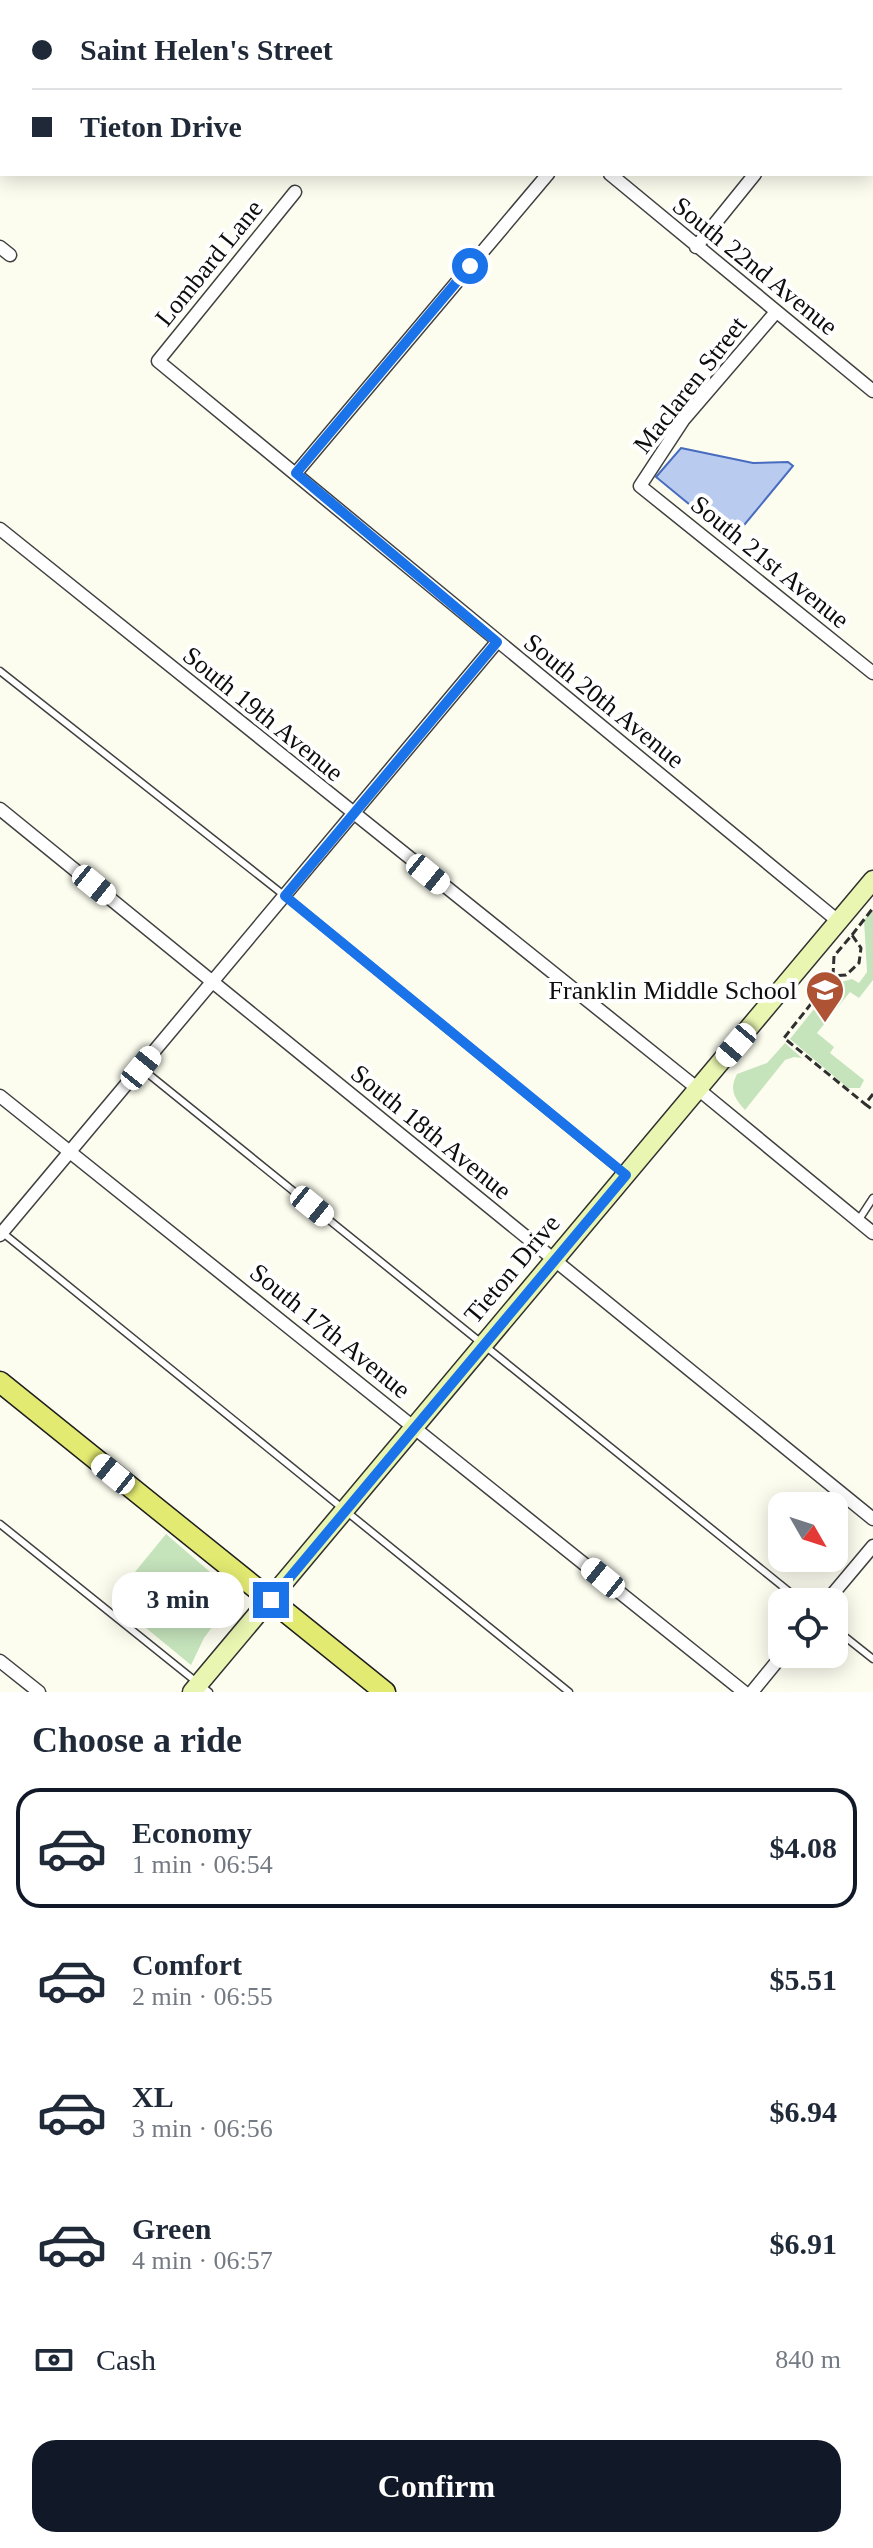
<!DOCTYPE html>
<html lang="en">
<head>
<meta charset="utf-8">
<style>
	body { margin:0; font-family:Georgia,serif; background:#f2f2f3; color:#1f2937; height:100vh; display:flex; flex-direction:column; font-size:30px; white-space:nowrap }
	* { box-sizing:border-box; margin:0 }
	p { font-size:26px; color:#747a83 }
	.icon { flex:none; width:44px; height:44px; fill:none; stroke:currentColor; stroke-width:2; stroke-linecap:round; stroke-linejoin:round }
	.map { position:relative; height:1692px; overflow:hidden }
	.details { display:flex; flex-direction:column; background:#fff; flex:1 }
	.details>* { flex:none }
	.hud { position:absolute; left:0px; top:0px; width:874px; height:176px; box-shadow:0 4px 20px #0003; display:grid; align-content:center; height:176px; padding:0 32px; background:#fff }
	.needle { width:52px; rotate:129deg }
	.controls { position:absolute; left:768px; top:1492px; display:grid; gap:16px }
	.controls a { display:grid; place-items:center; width:80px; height:80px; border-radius:16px; background:#fff; box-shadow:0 4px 20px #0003; font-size:40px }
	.end { position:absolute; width:36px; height:36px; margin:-18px; border:10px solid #1a73e8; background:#fff; box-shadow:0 0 0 4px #fff }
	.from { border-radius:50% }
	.bubble { position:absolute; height:56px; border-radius:24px; background:#fff; box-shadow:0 4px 20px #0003; font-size:26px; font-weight:700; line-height:56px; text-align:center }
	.car { position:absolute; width:24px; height:48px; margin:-24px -12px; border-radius:10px; box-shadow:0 0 6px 2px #0007; background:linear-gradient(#fff 24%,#345 0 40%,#fff 0 76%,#345 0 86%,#fff 0) }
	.hud b { display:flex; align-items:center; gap:28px; height:76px; font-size:30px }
	.hud b+b { border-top:2px solid #e0e1e3 }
	.hud i { width:20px; height:20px; background:#1f2937 }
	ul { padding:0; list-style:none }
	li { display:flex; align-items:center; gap:24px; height:120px; margin:0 16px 12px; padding:0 16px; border:4px solid transparent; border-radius:24px }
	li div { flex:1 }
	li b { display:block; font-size:30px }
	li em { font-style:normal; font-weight:700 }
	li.on { border-color:#111827 }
	li>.icon { width:72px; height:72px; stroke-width:1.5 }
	h2 { padding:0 32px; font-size:36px; line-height:96px }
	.pay { display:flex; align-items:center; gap:20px; height:88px; padding:0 32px; font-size:30px }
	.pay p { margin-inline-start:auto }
	.primary-button { display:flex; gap:16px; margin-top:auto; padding:16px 32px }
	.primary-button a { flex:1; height:92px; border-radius:24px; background:#111827; color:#fff; font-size:32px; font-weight:700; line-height:92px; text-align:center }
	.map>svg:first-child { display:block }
</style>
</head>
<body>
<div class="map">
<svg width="873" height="1692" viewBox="0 0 873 1692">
	<rect width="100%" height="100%" fill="#fcfdef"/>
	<path fill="#c5e4bc" d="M873 910V980L859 998 850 992 817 1033 834 1047 830 1053 864 1080 860 1088H848L790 1039 834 984 852 979 859 983 867 972 864 920Z
		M785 1043 802 1058 794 1057 785 1060 745 1110C734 1098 729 1089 737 1074L767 1063Z
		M166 1534 231 1590 229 1604 204 1638 191 1665 112 1600Z"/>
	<path fill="#b9cbef" stroke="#476bbf" stroke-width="2" d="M681 448 753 463 788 462 793 466 740 530 723 532 656 477Z"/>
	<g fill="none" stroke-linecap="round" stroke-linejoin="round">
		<defs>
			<path id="lane" d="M0 108 2 110
				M0 671 285 896 623 1173
				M141 1068 802 1602
				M858 1221 873 1198
				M3 1233 569 1692
				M0 1524 209 1692
				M834 1628 873 1659"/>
			<path id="street" d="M41 0 44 2
				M394 0 397 2
				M872 146 873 147
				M610 174 873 391
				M295 192 158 361 838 921
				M0 247 10 255
				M696 247 755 174
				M776 312 684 419 640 486 873 673
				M296 473 548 174
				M0 529 698 1089 873 1233
				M0 809 873 1519
				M0 1096 744 1692
				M0 1235 497 642
				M826 1602 873 1546
				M0 1661 39 1692
				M752 1692 783 1654"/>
			<path id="secondary" d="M192 1692 873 880"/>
			<path id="primary" d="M0 1382 385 1692"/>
		</defs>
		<use href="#lane" stroke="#404040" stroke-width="9"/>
		<use href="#street" stroke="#404040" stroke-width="15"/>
		<use href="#secondary" stroke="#2f2f2f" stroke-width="21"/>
		<use href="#primary" stroke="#1e1e1e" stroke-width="23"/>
		<path stroke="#2f2f2f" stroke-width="3" stroke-dasharray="8 4" stroke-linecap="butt" d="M852 935 873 908
			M833 976 834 956 852 935 861 948 859 963 846 975 833 976 784 1038 865 1104
			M873 1094 865 1104 873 1110
			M184 1594 237 1596"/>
		<use href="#lane" stroke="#fff" stroke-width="6"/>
		<use href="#street" stroke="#fff" stroke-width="12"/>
		<use href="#secondary" stroke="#e9f6b1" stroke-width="18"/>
		<use href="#primary" stroke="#e3ea72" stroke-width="20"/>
	</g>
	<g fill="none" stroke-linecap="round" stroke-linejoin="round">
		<path stroke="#1a73e8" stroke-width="10" d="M271 1600 626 1175 285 896 497 642 296 473 470 266"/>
	</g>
	<defs>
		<symbol id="school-pin" viewBox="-11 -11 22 30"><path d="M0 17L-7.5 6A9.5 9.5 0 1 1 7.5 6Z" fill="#ae5334" stroke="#fff"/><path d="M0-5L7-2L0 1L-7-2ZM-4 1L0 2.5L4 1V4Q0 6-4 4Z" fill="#fff"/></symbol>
	</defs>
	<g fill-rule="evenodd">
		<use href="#school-pin" x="803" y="968" width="44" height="60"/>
	</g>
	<g text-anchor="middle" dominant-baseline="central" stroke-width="8" stroke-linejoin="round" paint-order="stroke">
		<g font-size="26" fill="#0d0d0d" stroke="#fff">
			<text transform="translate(209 263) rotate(-51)">Lombard Lane</text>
			<text transform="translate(755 266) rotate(39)">South 22nd Avenue</text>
			<text transform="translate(690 385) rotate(-52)">Maclaren Street</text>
			<text transform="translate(770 562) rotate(39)">South 21st Avenue</text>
			<text transform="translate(604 701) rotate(39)">South 20th Avenue</text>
			<text transform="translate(263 714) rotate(39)">South 19th Avenue</text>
			<text transform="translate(431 1132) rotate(39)">South 18th Avenue</text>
			<text transform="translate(512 1269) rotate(-50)">Tieton Drive</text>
			<text transform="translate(330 1331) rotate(39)">South 17th Avenue</text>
		</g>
		<g font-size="26" fill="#0d0d0d" stroke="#fff" text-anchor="end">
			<text x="797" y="990">Franklin Middle School</text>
		</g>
	</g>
</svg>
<div class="controls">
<a><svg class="needle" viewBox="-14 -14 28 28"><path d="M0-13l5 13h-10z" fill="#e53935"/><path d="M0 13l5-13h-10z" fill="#747a83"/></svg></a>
<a><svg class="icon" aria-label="locate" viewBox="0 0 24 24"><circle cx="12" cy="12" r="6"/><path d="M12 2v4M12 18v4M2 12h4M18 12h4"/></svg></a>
</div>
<i class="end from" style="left:470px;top:266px"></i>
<i class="end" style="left:271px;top:1600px"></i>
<div class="bubble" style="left:112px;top:1572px;width:132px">3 min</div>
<i class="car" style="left:428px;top:874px;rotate:129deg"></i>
<i class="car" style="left:94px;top:885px;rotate:129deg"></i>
<i class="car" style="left:736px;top:1045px;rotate:220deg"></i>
<i class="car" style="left:141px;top:1068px;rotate:39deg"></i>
<i class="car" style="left:312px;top:1206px;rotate:129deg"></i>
<i class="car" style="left:113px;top:1474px;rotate:309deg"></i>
<i class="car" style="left:603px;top:1578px;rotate:309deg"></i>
<div class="hud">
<b><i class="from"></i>Saint Helen's Street</b>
<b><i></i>Tieton Drive</b>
</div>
</div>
<section class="details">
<h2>Choose a ride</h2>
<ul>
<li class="on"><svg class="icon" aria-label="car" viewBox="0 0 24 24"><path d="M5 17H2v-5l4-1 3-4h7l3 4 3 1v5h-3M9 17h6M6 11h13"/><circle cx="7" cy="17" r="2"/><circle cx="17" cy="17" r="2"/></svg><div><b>Economy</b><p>1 min · 06:54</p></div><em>$4.08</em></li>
<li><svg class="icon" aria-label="car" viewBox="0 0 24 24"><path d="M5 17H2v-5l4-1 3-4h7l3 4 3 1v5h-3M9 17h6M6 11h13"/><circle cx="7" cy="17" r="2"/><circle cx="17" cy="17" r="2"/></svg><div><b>Comfort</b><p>2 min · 06:55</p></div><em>$5.51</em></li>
<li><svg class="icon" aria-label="car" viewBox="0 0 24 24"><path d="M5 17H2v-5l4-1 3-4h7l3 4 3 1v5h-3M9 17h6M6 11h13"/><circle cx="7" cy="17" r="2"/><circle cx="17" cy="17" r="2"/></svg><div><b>XL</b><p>3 min · 06:56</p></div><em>$6.94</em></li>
<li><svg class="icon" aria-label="car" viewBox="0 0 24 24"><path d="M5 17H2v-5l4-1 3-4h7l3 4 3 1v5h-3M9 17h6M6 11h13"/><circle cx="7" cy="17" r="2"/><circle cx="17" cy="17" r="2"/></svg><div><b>Green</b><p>4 min · 06:57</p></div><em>$6.91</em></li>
</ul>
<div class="pay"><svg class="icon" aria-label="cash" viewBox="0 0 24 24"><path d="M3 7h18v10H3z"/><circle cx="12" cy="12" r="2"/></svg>Cash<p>840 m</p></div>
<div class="primary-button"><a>Confirm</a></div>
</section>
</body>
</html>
